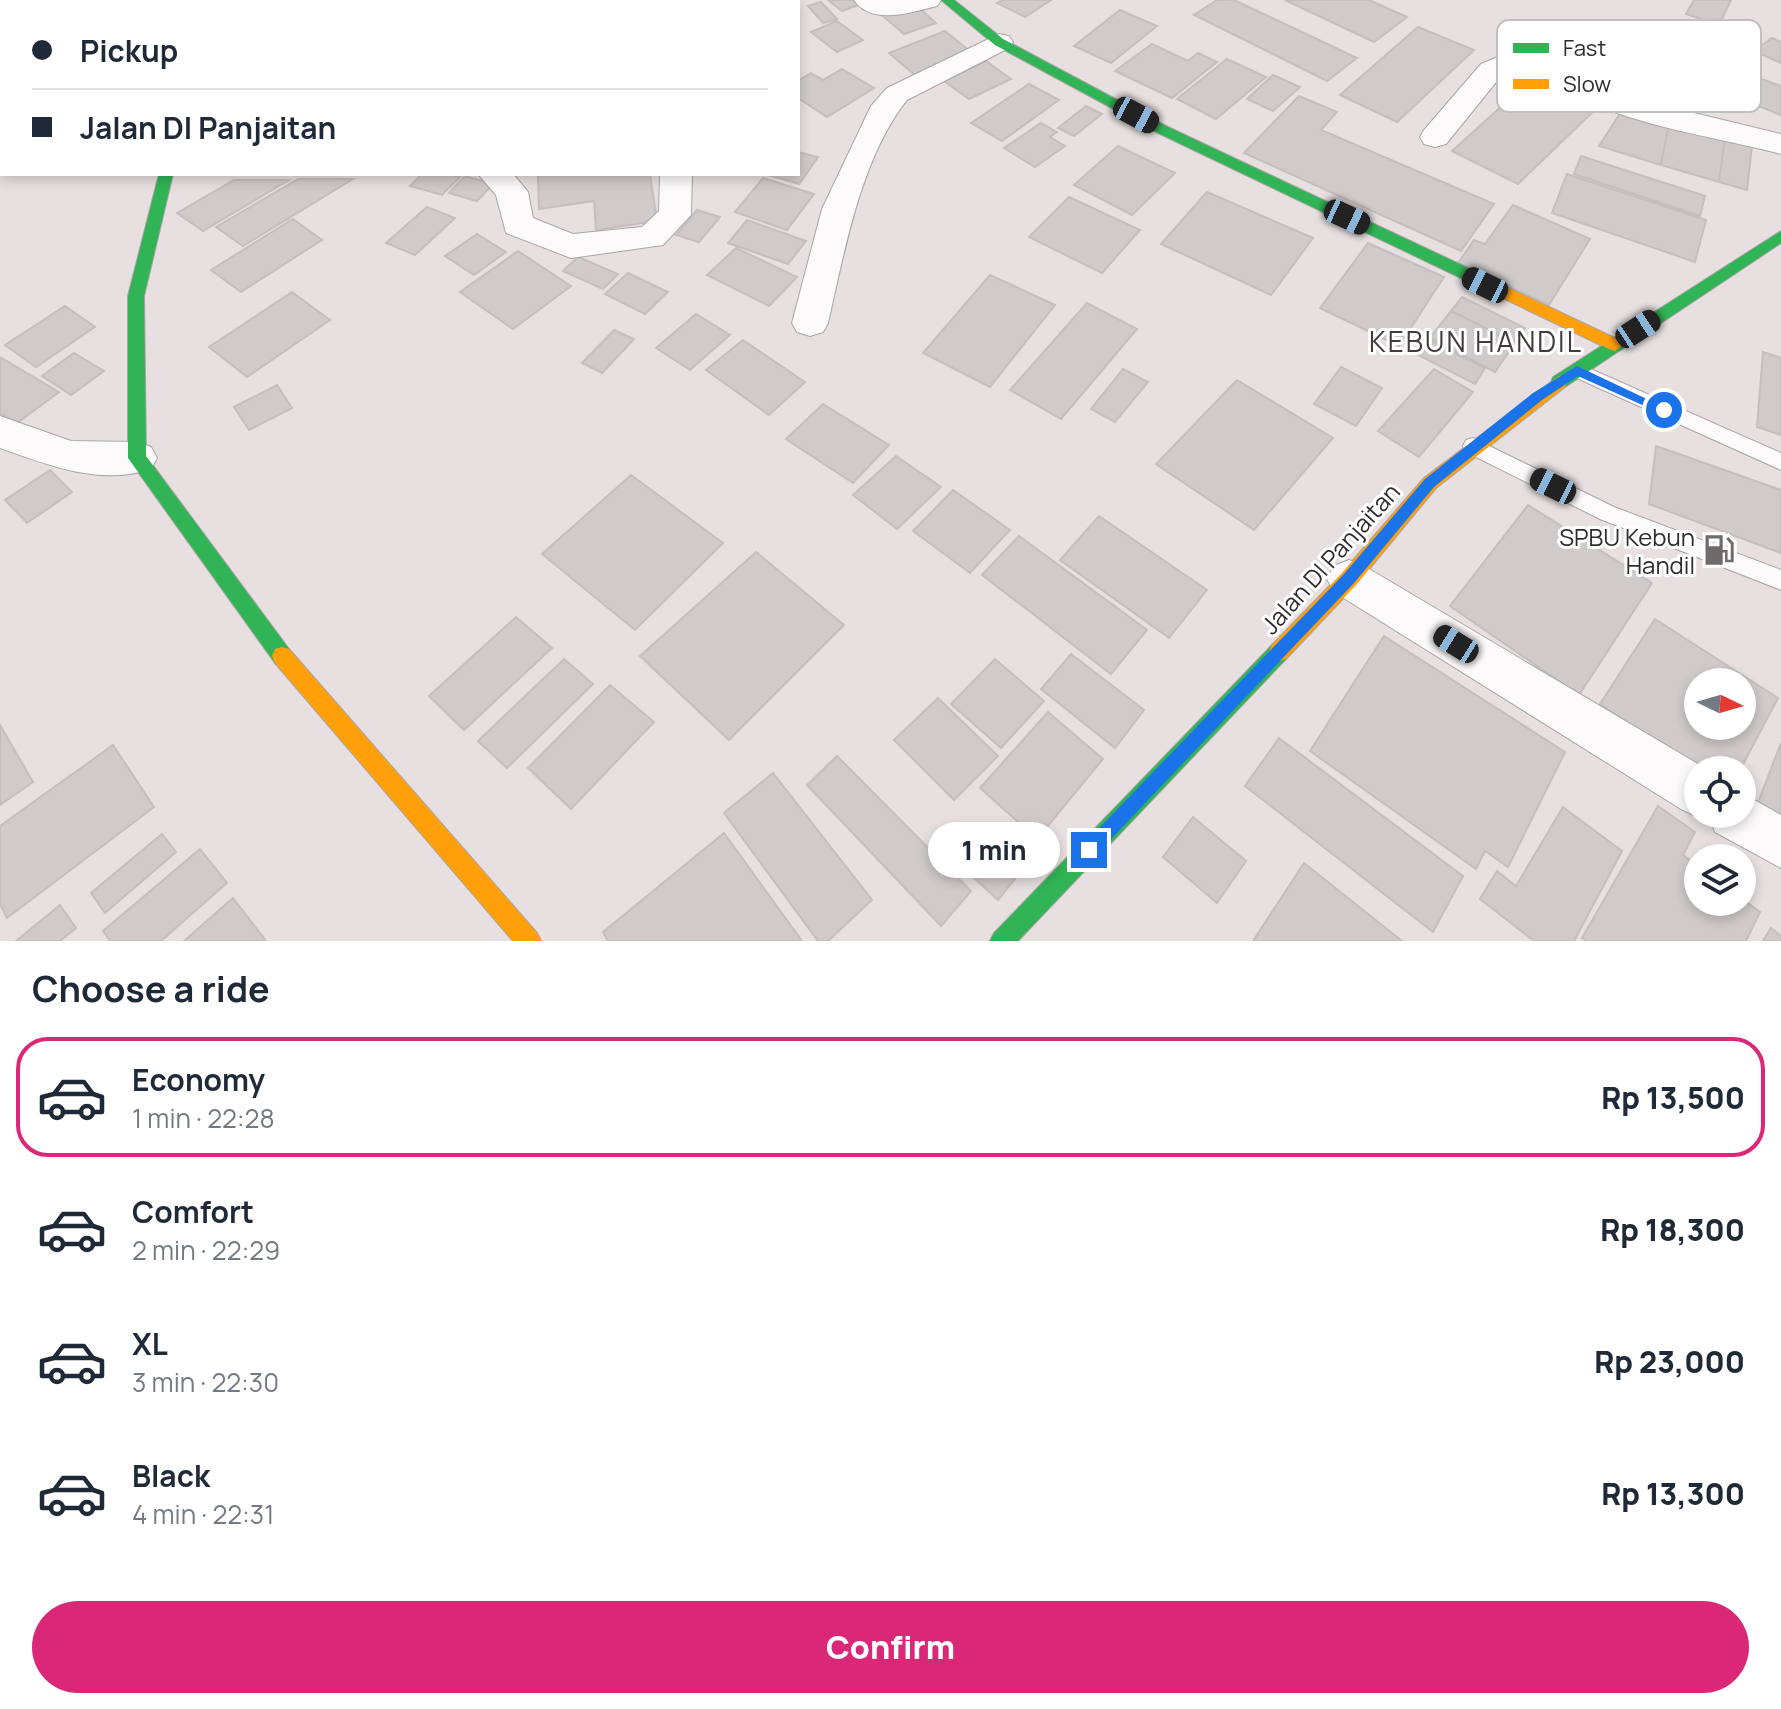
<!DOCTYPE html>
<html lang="en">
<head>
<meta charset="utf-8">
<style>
	body { margin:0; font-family:Manrope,sans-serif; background:#f2f2f3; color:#1f2937; height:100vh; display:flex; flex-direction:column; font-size:30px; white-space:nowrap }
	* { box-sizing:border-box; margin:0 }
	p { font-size:26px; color:#747a83 }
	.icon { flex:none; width:44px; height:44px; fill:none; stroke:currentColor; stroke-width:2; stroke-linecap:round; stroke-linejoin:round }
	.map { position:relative; height:941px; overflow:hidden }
	.panel { display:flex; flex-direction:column; background:#fff; flex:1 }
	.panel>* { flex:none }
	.top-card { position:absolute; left:0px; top:0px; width:800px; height:176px; box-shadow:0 4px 12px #0003; display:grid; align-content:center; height:176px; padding:0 32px; background:#fff }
	.needle { width:52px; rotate:95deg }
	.buttons { position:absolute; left:1684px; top:668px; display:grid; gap:16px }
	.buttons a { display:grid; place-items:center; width:72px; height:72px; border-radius:50%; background:#fff; box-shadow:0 4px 12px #0003; font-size:40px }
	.end { position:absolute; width:36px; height:36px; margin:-18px; border:10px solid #1a73e8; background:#fff; box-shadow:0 0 0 4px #fff }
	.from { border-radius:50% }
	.bubble { position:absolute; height:56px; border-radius:28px; background:#fff; box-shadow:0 4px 12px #0003; font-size:26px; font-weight:800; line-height:56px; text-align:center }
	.car { position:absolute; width:24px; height:48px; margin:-24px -12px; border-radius:10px; box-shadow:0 0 6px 2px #0007; background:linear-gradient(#222 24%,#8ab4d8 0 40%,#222 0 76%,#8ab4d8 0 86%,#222 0) }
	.top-card b { display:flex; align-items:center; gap:28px; height:76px; font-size:30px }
	.top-card b+b { border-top:2px solid #e0e1e3 }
	.top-card i { width:20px; height:20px; background:#1f2937 }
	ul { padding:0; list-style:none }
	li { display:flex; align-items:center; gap:24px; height:120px; margin:0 16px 12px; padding:0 16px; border:4px solid transparent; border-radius:32px }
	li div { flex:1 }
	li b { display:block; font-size:30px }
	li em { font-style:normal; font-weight:800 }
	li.active { border-color:#db2777 }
	li>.icon { width:72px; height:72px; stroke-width:1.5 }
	h2 { padding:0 32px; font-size:36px; line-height:96px }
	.primary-button { display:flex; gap:16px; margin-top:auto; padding:16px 32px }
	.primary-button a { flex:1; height:92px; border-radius:48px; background:#db2777; color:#fff; font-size:32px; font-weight:800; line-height:92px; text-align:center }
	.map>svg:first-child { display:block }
</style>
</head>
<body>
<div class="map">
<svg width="1781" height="941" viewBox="0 0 1781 941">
	<rect width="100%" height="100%" fill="#e8e0e0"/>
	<path fill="#d0caca" stroke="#c4bebe" stroke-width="2" fill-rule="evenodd" d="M419 0H533L419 2Z
		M828 0H860L863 3 842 11Z
		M1003 0H1051L1025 17 997 3Z
		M1217 0H1234L1357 58 1327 81 1194 15Z
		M1285 0H1369L1407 17 1374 42Z
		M1694 0H1731L1719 25 1686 14Z
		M821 2 837 19 823 23 808 6Z
		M915 4 936 23 904 34 883 16Z
		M1120 10 1157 26 1111 63 1074 46Z
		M837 21 863 40 837 52 811 32Z
		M1418 27 1474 50 1397 122 1340 95Z
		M945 31 972 53 916 76 889 53Z
		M1772 38 1781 42V63L1754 51Z
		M1152 44 1188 61 1198 53 1217 62 1172 98 1115 71Z
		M1227 59 1266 77 1216 119 1177 99Z
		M986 61 1011 79 969 99 944 81Z
		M842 69 874 88 827 117 798 98V81L811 73 823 80Z
		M1735 70 1781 86V115L1721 91Z
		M1273 75 1300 87 1273 111 1247 99Z
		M1535 76 1600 105 1518 184 1452 151Z
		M1029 84 1059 100 1002 141 971 123Z
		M1299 96 1337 112 1321 130 1494 204 1461 251 1244 153Z
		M1086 106 1102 114 1074 136 1058 128Z
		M1619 115 1669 123 1661 165 1599 146Z
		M1041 123 1057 132 1050 137 1065 146 1035 167 1004 148Z
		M1669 123 1725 138 1719 182 1661 165Z
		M1725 138 1752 146 1747 190 1719 182Z
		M1118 146 1175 173 1132 215 1074 185Z
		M798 152 818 157 799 184 765 174H798Z
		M1581 156 1705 196 1700 216 1574 174Z
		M422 174H447L460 177 442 195 410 186Z
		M538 174H650L657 221 596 230 594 201 539 209Z
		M1567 174 1706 220 1695 262 1552 213Z
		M465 176 493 184 477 201 449 193Z
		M763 178 814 194 787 230 735 212Z
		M298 179H353L243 246 216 227Z
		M234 180H289L203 231 177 213Z
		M1207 192 1313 238 1271 295 1161 244Z
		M1069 197 1140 230 1102 273 1029 237Z
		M1513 205 1590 239 1549 305 1458 263 1474 240 1485 244Z
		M427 207 455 218 415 255 386 243Z
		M697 210 720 217 699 242 676 235Z
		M293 219 322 240 241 292 211 270Z
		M747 220 806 241 788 264 728 243Z
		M477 234 506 252 474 275 445 256Z
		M1368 243 1444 277 1399 346 1320 308Z
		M736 248 797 277 769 306 707 275Z
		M518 251 571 286 513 329 460 292Z
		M578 257 618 274 603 289 563 271Z
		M628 273 668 292 645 314 605 294Z
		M990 275 1055 305 990 387 923 353Z
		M292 292 330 320 247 377 209 347Z
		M1462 297 1525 328 1515 343 1451 311Z
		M1087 303 1137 329 1061 419 1010 390Z
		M65 306 95 327 36 367 5 345Z
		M1451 311 1515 343 1495 372 1430 338Z
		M696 314 730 335 690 370 656 348Z
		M614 330 634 339 602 373 582 363Z
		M1425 338 1485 368 1475 384 1414 353Z
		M743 340 805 382 769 415 706 370Z
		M1763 352 1781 358V435L1757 427Z
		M74 353 104 371 71 395 42 376Z
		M0 357 59 392 17 423 0 413Z
		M1341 367 1382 388 1356 426 1314 404Z
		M1123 369 1148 382 1115 422 1091 409Z
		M1434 369 1473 392 1419 457 1378 431Z
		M1237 380 1333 438 1254 530 1156 464Z
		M277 385 292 408 249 430 234 407Z
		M823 404 889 445 853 483 786 439Z
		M1656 446 1781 490V553L1649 504Z
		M896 456 941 487 897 529 853 495Z
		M50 470 72 492 27 523 5 500Z
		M631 475 723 543 635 630 542 554Z
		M953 490 1010 530 970 573 913 531Z
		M1528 505 1652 583 1579 695 1450 606Z
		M1099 516 1207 590 1169 638 1060 560Z
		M1019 536 1147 630 1111 674 982 575Z
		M756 552 844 625 729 740 640 656Z
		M516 617 552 648 464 730 429 696Z
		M1655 619 1778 698 1740 770 1698 772 1600 704ZM1698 682H1742V726H1698Z
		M1384 636 1565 752 1508 867 1485 851 1476 869 1310 751Z
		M1071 654 1144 710 1115 748 1041 689Z
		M564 659 593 684 507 768 478 741Z
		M995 659 1044 701 1001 748 951 704Z
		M610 685 654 722 571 809 528 768Z
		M938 698 998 756 954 800 894 740Z
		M1048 712 1103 759 1037 839 980 788Z
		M0 725 33 782 0 805Z
		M1279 738 1463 876 1433 932 1245 786Z
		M1781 743V820L1757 805Z
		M113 745 154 807 7 918 0 904V826Z
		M837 756 971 891 941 926 807 785Z
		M773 773 872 900 828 941H818L724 813Z
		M1658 806 1695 832 1683 855 1698 866V902H1742V899L1760 912 1746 941H1586L1582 938Z
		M1563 807 1622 851 1574 941H1534L1480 899 1497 871 1516 886Z
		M1193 817 1246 861 1217 903 1163 857Z
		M965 827 1018 875 998 900 945 851Z
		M724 833 802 941H608L603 932Z
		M162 834 176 852 105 913 91 893Z
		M200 849 227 883 161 941H110L103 931Z
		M1304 863 1402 941H1253Z
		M233 898 266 941H184Z
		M60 905 76 928 60 941H16Z
		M1771 928 1781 936V941H1763Z"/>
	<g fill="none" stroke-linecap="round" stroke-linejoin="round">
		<defs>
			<path id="lane" d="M1577 363 1781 453V470L1570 375 1568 370Z
				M1473 438 1614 507 1781 570V590L1600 519 1466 452 1463 446 1466 440Z"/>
			<path id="street" d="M681 0H707L708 2H682Z
				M854 0H941L937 6C913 12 871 26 854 0Z
				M999 34 1009 36 1013 42 1009 48 907 100C861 157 844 253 828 323L823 332 810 336 797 332 792 323 822 209 871 106 887 88Z
				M1505 54 1545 62 1632 98 1781 134V154C1720 138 1652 129 1594 104 1572 95 1522 65 1501 76L1446 144 1435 147 1424 144 1420 137 1424 130 1481 64Z
				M478 174H513L528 192 533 218 573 234 642 227 659 211 660 174H692L691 215 663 245 571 258 506 233 496 195Z
				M0 416 71 441 137 442 151 447 157 458 151 469C100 486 48 465 0 448Z
				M1349 560 1364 566 1708 770H1698V814H1704L1698 817 1681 809 1334 592 1327 579 1334 566Z
				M1742 793 1781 815V868L1715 832 1708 814H1742Z"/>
			<path id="fast" d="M941 0H954L1003 39 1168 127 1502 284 1504 288 1496 294 1490 292 1158 133 995 45Z
				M159 174H173L144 296 146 456 289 649 292 656 289 663 282 665 275 663 128 458V296Z
				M1781 231V243L1565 387H1553L1551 382 1553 377Z
				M1279 643 1286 645 1289 652 1286 659 1018 941H990L994 933 1272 645Z"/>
			<path id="slow" d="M1496 282 1621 341 1623 345 1615 351 1609 349 1490 292 1488 288Z
				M1559 376 1565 377 1567 382 1565 387 1436 488 1356 585 1286 659 1279 661 1272 659 1269 652 1272 645 1342 573 1424 478Z
				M282 647 289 649 537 933 541 941H513L275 663 272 656 275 649Z"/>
		</defs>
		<use href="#lane" stroke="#aba5a5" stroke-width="2"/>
		<use href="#street" stroke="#aba5a5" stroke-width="2"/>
		<use href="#fast" stroke="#aba5a5" stroke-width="2"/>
		<use href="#slow" stroke="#aba5a5" stroke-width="2"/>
		<use href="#lane" fill="#fcfafa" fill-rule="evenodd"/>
		<use href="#street" fill="#fcfafa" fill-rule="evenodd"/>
		<use href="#fast" fill="#30b455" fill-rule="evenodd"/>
		<use href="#slow" fill="#ff9f0a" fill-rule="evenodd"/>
	</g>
	<path fill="#1a73e8" d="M1577 366 1670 410 1660 413 1578 376 1542 400 1434 487 1354 583 1095 856H1083V845L1344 574 1425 479 1533 393Z"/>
	<defs>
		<symbol id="fuel-bare" viewBox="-9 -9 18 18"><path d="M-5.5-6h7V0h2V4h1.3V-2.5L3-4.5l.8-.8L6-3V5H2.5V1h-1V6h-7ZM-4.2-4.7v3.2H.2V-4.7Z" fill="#706a6a" stroke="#fff" stroke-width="2.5" paint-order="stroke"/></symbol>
	</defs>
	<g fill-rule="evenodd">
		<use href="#fuel-bare" x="1697" y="528" width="44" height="44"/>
	</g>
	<g text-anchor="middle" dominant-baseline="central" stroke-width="6" stroke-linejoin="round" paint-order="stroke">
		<g font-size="24" fill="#302b2b" stroke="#fff" text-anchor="end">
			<text x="1695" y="536">SPBU Kebun<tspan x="1695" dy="28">Handil</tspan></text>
		</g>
		<g font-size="24" fill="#302b2b" stroke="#fff">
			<text transform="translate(1330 558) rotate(-48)">Jalan DI Panjaitan</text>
		</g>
		<g font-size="28" letter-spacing="2" fill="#463a3a" stroke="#fff">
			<text x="1476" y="341">KEBUN HANDIL</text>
		</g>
	</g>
	<rect x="1497" y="20" width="264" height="92" rx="12" fill="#fff" stroke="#c1bfbf" stroke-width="2"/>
	<rect x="1513" y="43" width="36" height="10" fill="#30b455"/>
	<rect x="1513" y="79" width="36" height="10" fill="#ff9f0a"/>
	<g font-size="22" fill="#302b2b">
		<text x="1563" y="56">Fast</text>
		<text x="1563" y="92">Slow</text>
	</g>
</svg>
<div class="buttons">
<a><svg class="needle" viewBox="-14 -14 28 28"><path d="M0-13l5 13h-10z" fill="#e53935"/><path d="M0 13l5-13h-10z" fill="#747a83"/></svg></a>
<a><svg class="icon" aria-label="locate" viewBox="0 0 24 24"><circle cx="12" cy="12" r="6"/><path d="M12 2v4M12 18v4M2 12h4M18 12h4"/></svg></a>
<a><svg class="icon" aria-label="layers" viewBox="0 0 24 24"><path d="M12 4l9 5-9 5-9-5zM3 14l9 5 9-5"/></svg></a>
</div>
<i class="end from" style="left:1664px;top:410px"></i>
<i class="end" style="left:1089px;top:850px"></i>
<div class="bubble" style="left:928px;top:822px;width:132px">1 min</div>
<i class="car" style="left:1136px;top:115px;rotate:118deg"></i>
<i class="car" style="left:1347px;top:217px;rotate:115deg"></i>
<i class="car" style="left:1485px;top:285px;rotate:296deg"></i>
<i class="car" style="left:1638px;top:329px;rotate:57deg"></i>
<i class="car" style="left:1553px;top:486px;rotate:296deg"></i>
<i class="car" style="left:1456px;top:644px;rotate:302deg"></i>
<div class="top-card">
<b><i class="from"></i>Pickup</b>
<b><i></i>Jalan DI Panjaitan</b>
</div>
</div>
<section class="panel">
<h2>Choose a ride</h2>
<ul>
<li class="active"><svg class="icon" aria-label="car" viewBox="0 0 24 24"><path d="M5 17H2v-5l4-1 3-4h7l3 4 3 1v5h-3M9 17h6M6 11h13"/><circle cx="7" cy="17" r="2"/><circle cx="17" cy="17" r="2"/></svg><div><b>Economy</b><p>1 min · 22:28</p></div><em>Rp 13,500</em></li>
<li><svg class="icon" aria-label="car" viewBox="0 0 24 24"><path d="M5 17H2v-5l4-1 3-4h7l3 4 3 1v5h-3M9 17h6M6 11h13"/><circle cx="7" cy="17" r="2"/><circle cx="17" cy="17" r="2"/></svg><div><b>Comfort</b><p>2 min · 22:29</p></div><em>Rp 18,300</em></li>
<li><svg class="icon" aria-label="car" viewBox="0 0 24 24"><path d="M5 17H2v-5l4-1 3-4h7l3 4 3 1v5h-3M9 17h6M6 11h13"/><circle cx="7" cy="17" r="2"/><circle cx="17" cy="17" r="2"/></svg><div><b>XL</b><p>3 min · 22:30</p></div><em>Rp 23,000</em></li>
<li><svg class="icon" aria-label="car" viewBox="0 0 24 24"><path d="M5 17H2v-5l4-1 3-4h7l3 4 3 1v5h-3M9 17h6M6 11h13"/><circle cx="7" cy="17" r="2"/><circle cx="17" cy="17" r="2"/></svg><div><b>Black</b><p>4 min · 22:31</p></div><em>Rp 13,300</em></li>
</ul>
<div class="primary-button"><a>Confirm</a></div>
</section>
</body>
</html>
